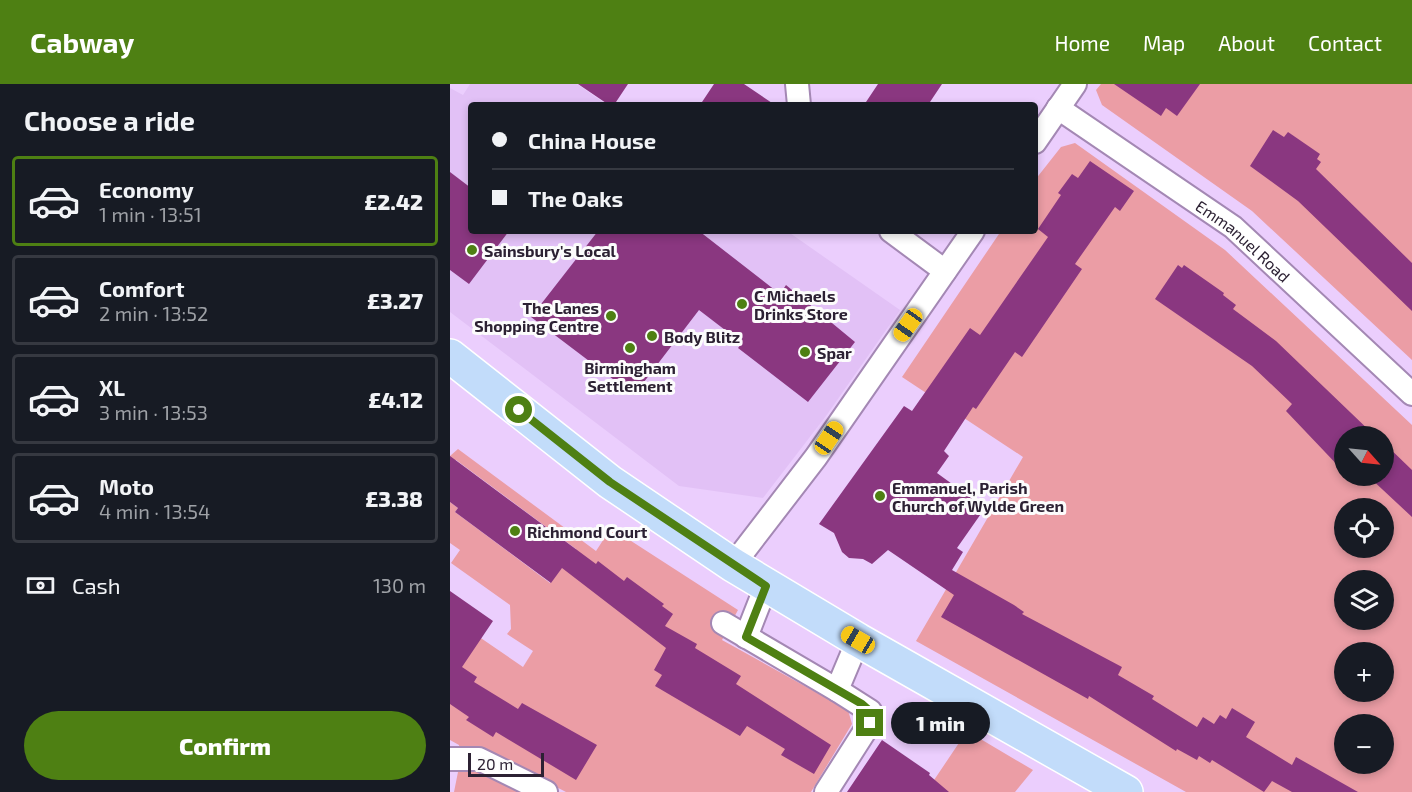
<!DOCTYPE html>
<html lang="en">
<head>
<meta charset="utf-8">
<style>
	body { margin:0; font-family:"Exo 2",sans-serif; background:#20242c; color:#f1f3f6; height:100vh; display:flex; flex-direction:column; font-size:22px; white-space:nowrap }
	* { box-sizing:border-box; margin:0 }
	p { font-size:20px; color:#9ea1a6 }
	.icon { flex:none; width:33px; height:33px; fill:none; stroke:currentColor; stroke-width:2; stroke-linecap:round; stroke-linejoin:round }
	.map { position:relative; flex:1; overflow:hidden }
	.sheet { display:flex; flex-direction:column; background:#171b24; width:450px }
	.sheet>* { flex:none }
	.top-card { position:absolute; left:18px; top:18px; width:570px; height:132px; border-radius:6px; box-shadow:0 3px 9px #0003; display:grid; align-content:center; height:132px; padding:0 24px; background:#171b24 }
	.needle { width:39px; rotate:117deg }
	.fabs { position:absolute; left:884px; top:342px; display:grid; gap:12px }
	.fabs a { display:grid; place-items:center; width:60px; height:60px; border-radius:50%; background:#171b24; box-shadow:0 3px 9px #0003; font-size:30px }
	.scale { position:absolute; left:18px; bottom:15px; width:76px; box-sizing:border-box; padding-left:6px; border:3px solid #2c2133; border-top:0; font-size:16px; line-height:21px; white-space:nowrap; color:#2c2133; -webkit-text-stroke:4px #fcfcfc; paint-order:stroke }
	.end { position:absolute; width:27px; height:27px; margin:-14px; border:8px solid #4e8013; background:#fff; box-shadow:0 0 0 3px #fff }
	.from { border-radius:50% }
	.bubble { position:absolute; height:42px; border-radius:21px; background:#171b24; box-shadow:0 3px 9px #0003; font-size:20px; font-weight:800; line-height:42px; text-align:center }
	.car { position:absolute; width:18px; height:36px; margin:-18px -9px; border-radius:8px; box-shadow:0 0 4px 2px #0007; background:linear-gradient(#f5c518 24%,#345 0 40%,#f5c518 0 76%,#345 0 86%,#f5c518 0) }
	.top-card b { display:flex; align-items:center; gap:21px; height:57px; font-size:22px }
	.top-card b+b { border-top:2px solid #363941 }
	.top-card i { width:15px; height:15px; background:#f1f3f6 }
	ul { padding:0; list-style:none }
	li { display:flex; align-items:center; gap:18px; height:90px; margin:0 12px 9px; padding:0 12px; border:3px solid #363941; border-radius:6px }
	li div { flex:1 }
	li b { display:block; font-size:22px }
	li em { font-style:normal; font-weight:800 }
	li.on { border-color:#4e8013 }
	li>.icon { width:54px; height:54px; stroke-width:1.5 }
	h2 { padding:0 24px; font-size:27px; line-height:72px }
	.pay { display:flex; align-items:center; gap:15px; height:66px; padding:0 24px; font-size:22px }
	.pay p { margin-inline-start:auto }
	.primary-button { display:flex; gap:12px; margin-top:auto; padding:12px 24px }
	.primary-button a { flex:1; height:69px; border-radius:36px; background:#4e8013; color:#fff; font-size:24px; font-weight:800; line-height:69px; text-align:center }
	header { display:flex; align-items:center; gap:36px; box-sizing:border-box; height:84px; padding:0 30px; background:#4e8013; color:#fff }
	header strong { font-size:28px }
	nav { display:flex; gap:33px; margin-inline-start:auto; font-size:21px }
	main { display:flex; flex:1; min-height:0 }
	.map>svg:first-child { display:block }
</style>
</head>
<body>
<header>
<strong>Cabway</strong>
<nav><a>Home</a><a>Map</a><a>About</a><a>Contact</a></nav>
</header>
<main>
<section class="sheet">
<h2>Choose a ride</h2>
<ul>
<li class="on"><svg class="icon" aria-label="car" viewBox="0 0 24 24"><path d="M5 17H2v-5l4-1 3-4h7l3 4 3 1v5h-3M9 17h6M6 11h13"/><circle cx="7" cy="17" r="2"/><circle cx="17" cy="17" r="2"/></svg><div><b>Economy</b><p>1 min · 13:51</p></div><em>£2.42</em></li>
<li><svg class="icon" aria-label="car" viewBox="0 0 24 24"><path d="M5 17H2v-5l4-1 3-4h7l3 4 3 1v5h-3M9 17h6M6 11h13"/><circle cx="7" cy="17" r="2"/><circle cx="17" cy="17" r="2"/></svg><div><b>Comfort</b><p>2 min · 13:52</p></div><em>£3.27</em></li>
<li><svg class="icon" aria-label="car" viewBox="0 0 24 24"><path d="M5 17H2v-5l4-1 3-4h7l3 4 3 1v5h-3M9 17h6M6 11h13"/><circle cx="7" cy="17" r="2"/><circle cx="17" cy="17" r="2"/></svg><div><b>XL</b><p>3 min · 13:53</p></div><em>£4.12</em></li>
<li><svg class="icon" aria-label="car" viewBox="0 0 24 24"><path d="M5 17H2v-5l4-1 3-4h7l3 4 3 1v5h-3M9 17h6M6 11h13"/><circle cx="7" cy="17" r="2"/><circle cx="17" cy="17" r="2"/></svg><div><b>Moto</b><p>4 min · 13:54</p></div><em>£3.38</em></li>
</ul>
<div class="pay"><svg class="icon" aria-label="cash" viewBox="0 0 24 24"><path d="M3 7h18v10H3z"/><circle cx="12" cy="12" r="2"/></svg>Cash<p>130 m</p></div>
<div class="primary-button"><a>Confirm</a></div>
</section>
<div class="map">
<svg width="962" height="708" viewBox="0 0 962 708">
	<rect width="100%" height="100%" fill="#ebcefd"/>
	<path fill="#e2c1f6" d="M20 0H127L157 21H21V147H337L450 226 376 332 313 414 229 402 0 228V4L13 11Z"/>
	<path fill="#eb9da5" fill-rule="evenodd" d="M651 0H962V276L802 127 652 21 646 6Z
		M625 59 775 166 962 341V708H736L466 557 573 373 452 293 551 147H585V96L611 63ZM894 352H933V392H894ZM894 424H933V464H894ZM894 496H933V536H894ZM894 568H933V608H894ZM894 640H933V680H894Z
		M8 365 146 467 161 444 288 526 272 556 398 626 402 640 361 708H116L37 667 10 666 9 661 0 656V533L73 583 83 567 57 550 61 545 60 521 1 479 10 466 0 459V418L8 424 5 428 100 499 126 465 6 376 0 383V372Z
		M517 647 583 686 565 708H476Z
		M31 685 77 708H4L8 688Z"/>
	<path fill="#8a3780" d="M128 0H178L164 21H159Z
		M264 0H294L325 21H250Z
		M428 0H492L478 21H414Z
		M664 0H750L727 32 716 24 711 32Z
		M823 46 834 53 838 48 870 70 867 75 871 78 866 85 962 179V227L848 117 800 82Z
		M640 77 684 107 670 127 665 123 625 180 632 185 572 273 565 268 526 325 523 323 494 367 499 372 487 389 535 424 507 464 513 468 502 486 564 521 574 528 572 530 672 583 668 591 704 612 702 615 747 643 753 633 764 640 770 631 776 635 782 624 805 638 796 653 842 681 846 673 908 708H842L822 697 814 708 762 676 760 679 749 672 747 676 727 665 726 667 639 612 638 615 491 533 504 511 438 466 422 480 413 475 399 474 392 468 384 449 369 440 454 322 462 327 520 244 530 251 598 153 588 145 611 111 608 109 622 90 628 94Z
		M0 88 21 104V147H59L19 200 0 186Z
		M148 147H249L330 210 336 201 405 258 358 318 288 264 292 259 249 226 184 311 81 233Z
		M728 181 732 184 734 181 774 209 773 211 786 221 783 225 826 257 925 352H894V388L836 327 842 320 802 282 705 215Z
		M933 358 962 386V433L918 392H933Z
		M0 372 146 480 148 477 174 497 177 493 214 520 212 522 223 530 215 542 247 560 245 564 291 592 286 600 381 661 364 690 331 671 335 665 297 642 290 652 205 602 212 591 204 586 216 564 112 484 101 499 5 428 8 424 0 418Z
		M0 507 43 537 12 583 27 593 24 598 68 625 72 619 147 661 126 696 46 648 43 653 16 636 19 633 0 620Z
		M432 656 480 689 479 691 499 708H397Z"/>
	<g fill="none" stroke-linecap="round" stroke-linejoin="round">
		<defs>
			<g id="street">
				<path d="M347 0 349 21"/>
				<path id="s1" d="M608 24 783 143 962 310"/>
				<path d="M585 58 625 0"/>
				<path d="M441 147 495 187"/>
				<path d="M283 481 366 373 523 147"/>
				<path d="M273 539 387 606"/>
				<path d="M296 553 316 502"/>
				<path d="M0 675H29L96 708"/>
				<path d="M376 708 420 639V627L387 606 408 556"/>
			</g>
			<path id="primary" d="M0 272 160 398 283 481 408 556 676 708"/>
		</defs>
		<use href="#street" stroke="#a488b4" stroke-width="26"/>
		<use href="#primary" stroke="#fff" stroke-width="36"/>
		<use href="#street" stroke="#fff" stroke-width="22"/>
		<use href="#primary" stroke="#c2dcfa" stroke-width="33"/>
	</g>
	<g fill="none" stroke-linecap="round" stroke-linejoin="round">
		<path stroke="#4e8013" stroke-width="8" d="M69 326 160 398 316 502 296 553 412 620 420 627V639"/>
	</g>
	<g fill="#4e8013" stroke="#fcfcfc" stroke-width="2">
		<circle cx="22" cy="166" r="6"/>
		<circle cx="292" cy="220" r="6"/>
		<circle cx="161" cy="232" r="6"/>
		<circle cx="202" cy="252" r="6"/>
		<circle cx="180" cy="264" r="6"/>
		<circle cx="355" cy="268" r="6"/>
		<circle cx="430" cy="412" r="6"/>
		<circle cx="65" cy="447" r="6"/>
	</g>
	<g text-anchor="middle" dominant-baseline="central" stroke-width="6" stroke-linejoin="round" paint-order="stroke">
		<g font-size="16" fill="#2c2133" stroke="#fcfcfc">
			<text stroke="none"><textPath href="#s1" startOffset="228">Emmanuel Road</textPath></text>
		</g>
		<g font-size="16" font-weight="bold" fill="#2c2133" stroke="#fcfcfc" text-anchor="start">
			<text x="34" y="166">Sainsbury's Local</text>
			<text x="304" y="211">C Michaels<tspan x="304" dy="18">Drinks Store</tspan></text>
			<text x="149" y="223" text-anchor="end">The Lanes<tspan x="149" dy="18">Shopping Centre</tspan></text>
			<text x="214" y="252">Body Blitz</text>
			<text x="367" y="268">Spar</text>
			<text x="180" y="283" text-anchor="middle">Birmingham<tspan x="180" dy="18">Settlement</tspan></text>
			<text x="442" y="403">Emmanuel, Parish<tspan x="442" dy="18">Church of Wylde Green</tspan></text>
			<text x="77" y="447">Richmond Court</text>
		</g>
	</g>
</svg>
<div class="fabs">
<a><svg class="needle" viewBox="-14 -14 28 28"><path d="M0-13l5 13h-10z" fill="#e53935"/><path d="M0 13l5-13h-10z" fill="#9ea1a6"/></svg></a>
<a><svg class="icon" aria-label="locate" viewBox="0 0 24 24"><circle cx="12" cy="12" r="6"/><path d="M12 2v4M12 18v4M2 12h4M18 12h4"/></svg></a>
<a><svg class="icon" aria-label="layers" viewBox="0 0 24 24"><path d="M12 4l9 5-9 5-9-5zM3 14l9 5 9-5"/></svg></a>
<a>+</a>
<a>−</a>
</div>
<div class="scale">20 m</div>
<i class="end from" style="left:69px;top:326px"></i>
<i class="end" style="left:420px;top:639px"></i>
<div class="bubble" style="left:441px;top:618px;width:99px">1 min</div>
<i class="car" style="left:458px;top:241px;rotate:215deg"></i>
<i class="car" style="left:379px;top:354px;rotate:34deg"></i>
<i class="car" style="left:408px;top:556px;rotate:300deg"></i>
<div class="top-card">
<b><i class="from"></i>China House</b>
<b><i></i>The Oaks</b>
</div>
</div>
</main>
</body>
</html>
